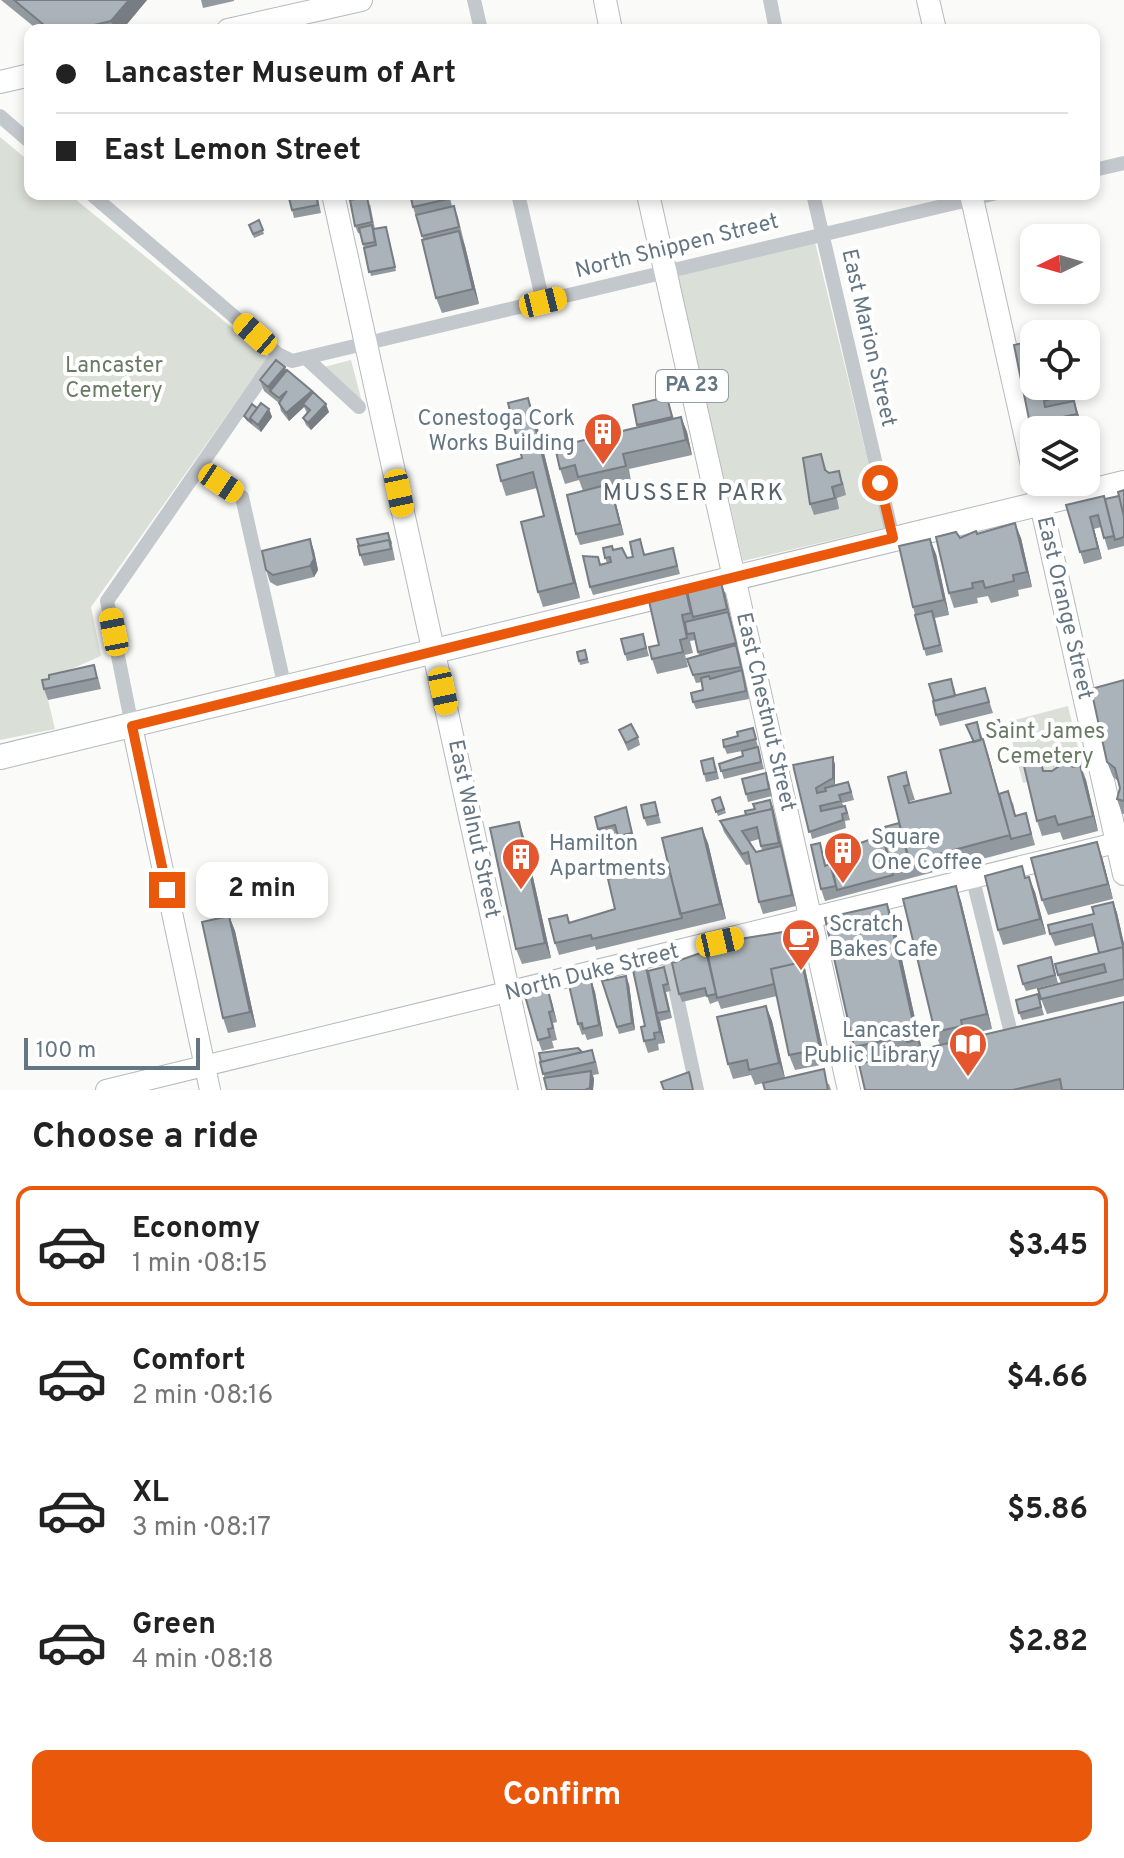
<!DOCTYPE html>
<html lang="en">
<head>
<meta charset="utf-8">
<style>
	body { margin:0; font-family:Overpass,sans-serif; background:#f2f2f2; color:#222; height:100vh; display:flex; flex-direction:column; font-size:30px; white-space:nowrap }
	* { box-sizing:border-box; margin:0 }
	p { font-size:26px; color:#767676 }
	.icon { flex:none; width:44px; height:44px; fill:none; stroke:currentColor; stroke-width:2; stroke-linecap:round; stroke-linejoin:round }
	.map { position:relative; height:1090px; overflow:hidden }
	.panel { display:flex; flex-direction:column; background:#fff; flex:1 }
	.panel>* { flex:none }
	.guide { position:absolute; left:24px; top:24px; width:1076px; height:176px; border-radius:16px; box-shadow:0 4px 12px #0003; display:grid; align-content:center; height:176px; padding:0 32px; background:#fff }
	.needle { width:52px; rotate:265deg }
	.controls { position:absolute; left:1020px; top:224px; display:grid; gap:16px }
	.controls a { display:grid; place-items:center; width:80px; height:80px; border-radius:16px; background:#fff; box-shadow:0 4px 12px #0003; font-size:40px }
	.scale { position:absolute; left:24px; bottom:20px; width:176px; box-sizing:border-box; padding-left:8px; border:4px solid #657683; border-top:0; font-size:22px; line-height:28px; white-space:nowrap; color:#657683; -webkit-text-stroke:6px #fff; paint-order:stroke }
	.end { position:absolute; width:36px; height:36px; margin:-18px; border:10px solid #ea580c; background:#fff; box-shadow:0 0 0 4px #fff }
	.from { border-radius:50% }
	.bubble { position:absolute; height:56px; border-radius:16px; background:#fff; box-shadow:0 4px 12px #0003; font-size:26px; font-weight:700; line-height:56px; text-align:center }
	.car { position:absolute; width:24px; height:48px; margin:-24px -12px; border-radius:10px; box-shadow:0 0 6px 2px #0007; background:linear-gradient(#f5c518 24%,#345 0 40%,#f5c518 0 76%,#345 0 86%,#f5c518 0) }
	.guide b { display:flex; align-items:center; gap:28px; height:76px; font-size:30px }
	.guide b+b { border-top:2px solid #e0e0e0 }
	.guide i { width:20px; height:20px; background:#222 }
	ul { padding:0; list-style:none }
	li { display:flex; align-items:center; gap:24px; height:120px; margin:0 16px 12px; padding:0 16px; border:4px solid transparent; border-radius:16px }
	li div { flex:1 }
	li b { display:block; font-size:30px }
	li em { font-style:normal; font-weight:700 }
	li.current { border-color:#ea580c }
	li>.icon { width:72px; height:72px; stroke-width:1.5 }
	h2 { padding:0 32px; font-size:36px; line-height:96px }
	.primary-button { display:flex; gap:16px; margin-top:auto; padding:16px 32px }
	.primary-button a { flex:1; height:92px; border-radius:16px; background:#ea580c; color:#fff; font-size:32px; font-weight:700; line-height:92px; text-align:center }
	.map>svg:first-child { display:block }
</style>
</head>
<body>
<div class="map">
<svg width="1124" height="1090" viewBox="0 0 1124 1090">
	<rect width="100%" height="100%" fill="#fafaf8"/>
	<path fill="#dadfd7" d="M0 137 30 162V194H69L268 357 91 607 101 656 60 674 45 687 55 729 0 740Z
		M815 242 884 528 743 561 677 276Z
		M351 360 362 402 324 367Z
		M1068 706 1086 780 1046 777 1023 783 1007 722Z"/>
	<g fill="none" stroke-linecap="round" stroke-linejoin="round">
		<defs>
			<path id="secondary" d="M132 726 210 1090
				M106 1090 1124 841"/>
			<path id="primary" d="M605 0 611 30
				M928 0 935 30
				M228 30 361 0
				M0 82 30 75
				M333 194 530 1090
				M648 194 849 1090
				M971 194 1034 474
				M1036 482 1124 874"/>
			<path id="highway" d="M0 757 1124 483"/>
		</defs>
		<use href="#secondary" stroke="#b3babf" stroke-width="22"/>
		<use href="#primary" stroke="#b5babe" stroke-width="24"/>
		<use href="#highway" stroke="#b4b9bd" stroke-width="26"/>
		<path stroke="#c3c8cc" stroke-width="14" d="M474 0 481 30
			M770 0 776 30
			M0 116 30 142
			M1094 170 1124 163
			M91 194 278 354 292 361 993 194
			M518 194 543 302
			M813 194 893 538
			M307 359 359 407
			M199 468 242 497 285 688
			M132 726 107 601 278 354
			M973 880 1012 1037
			M668 955 697 1090"/>
		<use href="#secondary" stroke="#fff" stroke-width="20"/>
		<use href="#primary" stroke="#fff" stroke-width="22"/>
		<use href="#highway" stroke="#fff" stroke-width="24"/>
	</g>
	<path fill="#929a9f" fill-rule="evenodd" d="M1 0H147L122 30H38Z
		M201 0H234V1L203 8Z
		M238 194H254L239 198Z
		M279 194H317L321 213 294 218 289 198 281 199Z
		M449 194 452 206H454L458 217 479 304 442 313 436 298 423 239 413 207Z
		M370 204 375 229 386 227 396 271 371 276 360 233H358L355 226Z
		M259 220 264 234 254 238 249 225Z
		M286 370 312 393 329 412 311 430 306 425 303 418 307 413 304 407 289 421 281 411 279 403 264 391 260 380Z
		M1034 386H1069L1079 416 1082 430H1034V436L1030 424Z
		M667 397 674 419 681 417 687 432 692 455 629 469 631 481 611 486 624 535 580 545 576 534 583 491 579 480 565 484 560 469 638 427 633 405Z
		M257 408 269 409 272 417 261 432 246 420 244 416Z
		M534 413 580 598 543 607 538 592 544 516 537 488 506 496 501 481 522 458Z
		M825 465 826 471 843 482 846 495 837 498 839 509 814 515 810 504Z
		M1124 490V546L1108 550 1101 527 1094 529 1102 559 1084 564 1066 505 1105 499 1119 496Z
		M977 534 1021 538 1032 587 1018 590 1019 596 991 603 988 596 977 598 978 603 954 608 949 593 960 538Z
		M310 539 314 551 318 570 314 577 277 586 270 582 266 570Z
		M640 539 645 555 673 548 680 574 593 595 590 587 601 564 607 563 605 558 613 550 627 558 633 557Z
		M391 540 395 560 364 566 360 555Z
		M936 554 949 615 935 618 943 652 926 656 913 607Z
		M725 593 749 699 696 709 693 702 703 690 702 682 696 683 687 659 699 656 695 640 690 641 693 653 685 655 688 667 657 674 652 659 659 645 649 601Z
		M643 634 649 656 627 661 625 654Z
		M585 650 589 663 580 665 577 652Z
		M98 677 101 689 48 700 44 689Z
		M1124 680V814H1122L1117 799 1120 788 1118 781 1113 777 1107 762Z
		M954 687 956 695 985 688 993 713 940 726 936 715Z
		M999 720 1003 734 993 736 989 722Z
		M977 722 988 754 999 794 1013 803 1016 816 1026 813 1035 845 825 901 821 889 824 855 826 865 830 864 883 835 899 823 906 772 915 800 910 801V803L951 793 973 742 966 725Z
		M753 728 764 769 724 779 719 764 743 756 742 751 727 754 724 747 738 736Z
		M619 730 638 737 640 745 628 751Z
		M833 757 835 765V785L851 789 854 800 842 803 848 813 850 820 845 821 846 828 812 839 793 765Z
		M1041 762 1044 771 1086 780 1098 831 1063 840 1060 832 1042 836 1037 821Z
		M716 766 719 779 706 782 704 774Z
		M769 781 772 796 748 802 746 794Z
		M720 797 726 813 718 816 712 800Z
		M770 800 796 906 763 914 759 902 751 864 746 865 724 832 720 821 746 815ZM759 839 762 850 756 852 749 842Z
		M655 802 661 823 647 826 644 818Z
		M626 807 634 841 621 844 617 833 601 837 598 829Z
		M524 837 551 958 522 964 516 949Z
		M708 843 726 919 596 950 595 946 559 955 555 943 567 915 570 923 615 909 655 868 658 876 670 873Z
		M1102 857 1113 899 1048 915 1042 900Z
		M1026 878 1035 892 1046 934 1003 945 998 930Z
		M961 901 992 1029 966 1035 967 1039 1124 1090H865L910 1052V1051L859 1062 854 1047 887 904 893 919 922 1050 940 1045 935 1032Z
		M1113 902 1117 913 1124 944V996L1047 1014 1041 999 1061 983 1058 975 1099 953 1095 936 1055 946 1050 934 1094 914Z
		M229 916 235 931 256 1027 228 1033 223 1018Z
		M795 930 799 941 826 1064 795 1070 789 1055 777 996 721 1009 718 1001 710 1004 707 996 682 1002 679 994 740 939Z
		M1051 957 1058 983 1026 991 1023 984Z
		M664 967 671 991 666 992 672 1018 660 1021 665 1043 658 1044 659 1050 648 1053 644 1041 648 971Z
		M591 980 595 992 603 1036 587 1040 585 1034 582 1035 578 1024Z
		M602 981 629 984 635 1030 619 1034Z
		M548 990 557 1022 553 1023 557 1040 552 1041 554 1048 542 1051 538 1040Z
		M1038 994 1044 1015 1022 1020 1019 1013Z
		M766 1006 772 1021 785 1078 829 1084 831 1090H765L763 1083 755 1085 751 1075 733 1079 728 1064Z
		M539 1053 596 1061 599 1074 593 1075 594 1079 593 1090H547Z"/>
	<path fill="#777d82" d="M129 0H147L122 30H114L111 21Z
		M459 231 465 246 479 304 473 289Z
		M285 367 289 378 270 391 268 387Z
		M1068 386H1069L1072 393 1075 408Z
		M312 391 314 398 303 404 304 407 289 421 286 413Z
		M528 398 534 413 580 598 574 583Z
		M1074 401 1079 416 1082 430 1077 414Z
		M326 404 329 412 311 430 308 423Z
		M269 409 272 417 261 432 258 425Z
		M681 417 687 432 692 455 686 440Z
		M610 484 614 496 624 535 620 524Z
		M1090 517 1094 529 1102 559 1098 548Z
		M1015 523 1021 538 1032 587 1027 572Z
		M310 539 314 551 318 570 314 577 310 566Z
		M930 539 936 554 949 615 944 600Z
		M721 582 725 593 738 651 736 643Z
		M736 645 739 653 749 699 746 691Z
		M983 739 988 754 1012 839H1011Z
		M833 757 835 765V786L833 778Z
		M1080 765 1086 780 1098 831 1093 816Z
		M770 800 773 807 796 906 792 895 779 843Z
		M519 822 524 837 551 958 545 943Z
		M702 828 708 843 726 919 720 904Z
		M1097 842 1102 857 1113 899 1108 884Z
		M1029 877 1035 892 1046 934 1040 919Z
		M956 886 961 901 992 1029 987 1014Z
		M1113 902 1117 913 1124 944V950Z
		M887 904 893 919 923 1055 917 1040Z
		M229 916 235 931 256 1027 250 1012Z
		M795 930 799 941 826 1064 820 1049Z
		M626 976 629 984 635 1030 632 1023Z
		M591 980 595 992 603 1036 599 1025Z
		M548 990 552 1002 557 1022 553 1011Z
		M766 1006 772 1021 785 1078 779 1063Z
		M657 1013 660 1021 665 1043 660 1032Z
		M591 1071 594 1079 593 1090H590V1088Z"/>
	<path fill="#aab3b9" stroke="#777d82" stroke-width="2" d="M14 0H129L111 21 73 30H50Z
		M288 194H316L318 205 292 210Z
		M410 194H447L448 199 413 207Z
		M367 197 372 222 355 226 350 200Z
		M454 206 459 227 422 236 416 215Z
		M259 220 263 230 253 234 249 225Z
		M372 225 375 242 363 244 359 228Z
		M386 227 395 267 369 272 364 248 376 245 373 229Z
		M459 231 473 289 436 298 422 240Z
		M1034 341V386H1068L1069 393 1044 401 1045 407 1074 401 1077 414 1030 424 1014 345Z
		M276 360 285 367 268 387 260 380Z
		M287 370 312 391 286 413 279 403 287 391 279 398 270 391Z
		M313 392 326 404 308 423 303 418 310 410 303 404Z
		M667 397 672 417 637 425 633 405Z
		M528 398 574 583 538 592 521 522 544 516 533 472 501 481 497 465 522 458 508 403Z
		M261 403 269 409 258 425 250 418Z
		M252 404 257 408 250 418 251 422 244 416Z
		M681 417 686 440 623 454 626 466 578 477 575 465 560 469 555 447Z
		M821 454 825 470 829 473 839 471 842 484 832 487 835 498 810 504 803 458Z
		M610 484 620 524 576 534 567 495Z
		M1124 490V517L1118 492Z
		M1104 496 1114 536 1104 538 1098 515 1090 517 1098 548 1080 552 1066 505Z
		M1119 496 1124 517V537L1115 540 1105 499Z
		M1015 523 1027 572 1013 575 1014 581 985 588 983 581 972 583 973 588 949 593 936 537 956 532 960 538 976 531 977 534Z
		M388 533 391 544 389 540 359 546 357 539Z
		M310 539 314 559 310 566 273 575 266 570 262 551Z
		M640 539 644 555 673 548 677 566 590 587 583 556 598 557 600 565 611 562 610 557 605 558 603 548 612 546 613 550 622 548 627 558 633 557 630 542Z
		M930 539 944 600 913 607 899 546Z
		M389 540 391 549 360 555 358 546Z
		M721 582 727 609 693 617 687 591Z
		M686 591 691 613 682 615 687 638 680 640 683 652 652 659 649 647 659 645 649 601 660 599 659 594Z
		M932 611 940 645 924 649 915 615Z
		M728 612 736 643 698 652 694 633 687 634 685 622Z
		M643 634 646 648 625 654 621 639Z
		M736 645 741 667 693 675 687 659Z
		M585 650 587 659 579 661 577 652Z
		M94 665 97 678 44 689 42 680 49 679V675Z
		M742 670 746 691 693 702 691 693 703 690 701 678 709 676 710 679Z
		M951 679 955 696 934 701 929 684Z
		M1124 680V801L1117 799 1120 788 1115 768 1107 762 1091 689Z
		M985 688 989 702 936 715 933 701Z
		M999 720 1001 730 991 732 989 722Z
		M977 722 981 740 974 742 966 725Z
		M631 724 638 737 626 743 619 730Z
		M753 728 756 739 724 747 723 740 738 736 737 732Z
		M983 739 1010 835 909 862 888 777 906 772 909 785 904 786 909 803 951 793 940 750Z
		M758 747 761 762 721 771 719 764 743 756 742 751Z
		M833 757V778L816 788 817 793 826 791 825 788 848 782 851 792 839 795 841 801 820 806 821 811 845 806 847 813 842 814 843 820 809 832 793 765Z
		M713 758 716 772 704 774 701 761Z
		M1041 762 1043 771H1052L1065 762 1073 767 1080 765 1093 816 1058 825 1055 816 1037 821 1024 766Z
		M766 773 769 789 746 794 742 779Z
		M1008 791 1015 816 1026 813 1031 834 1011 839 999 794Z
		M720 797 724 809 716 812 712 800Z
		M770 800 773 813 772 809 746 815 745 811 755 809 753 804Z
		M655 802 658 815 644 818 641 805Z
		M626 807 632 833 618 836 615 825 598 829 595 817Z
		M772 809 779 843 761 846 757 827 742 831 756 852 781 846 792 895 759 902 748 852 742 854 720 821Z
		M519 822 545 943 516 949 490 828Z
		M899 823 911 866 891 871 881 828Z
		M702 828 720 904 680 914 662 838Z
		M883 835 893 875 837 890 829 854Z
		M1097 842 1108 884 1042 900 1031 858Z
		M820 843 825 866 830 864 836 886 821 889 811 845Z
		M1022 866 1025 878 1029 877 1040 919 998 930 985 876Z
		M655 868 657 877 670 873 682 918 592 939 591 935 555 943 549 919 567 915 569 923 615 909 608 879Z
		M956 886 987 1014 961 1020 962 1026 935 1032 903 899Z
		M1113 902 1124 951 1123 947 1099 953 1092 924 1050 934 1048 925 1094 914 1092 907Z
		M887 904 917 1040 907 1042 905 1036 854 1047 825 918Z
		M229 916 250 1012 223 1018 202 922Z
		M795 930 803 966 802 962 771 969 774 984 717 998 706 947 740 937V939Z
		M1123 947 1124 979 1041 999 1038 989 1106 972 1104 964 1058 975 1055 964Z
		M706 951 716 994 707 996 705 988 679 994 672 963Z
		M1051 957 1055 975 1023 984 1018 966Z
		M802 962 820 1049 789 1055 771 969Z
		M646 967 660 1032 654 1033 655 1039 644 1041 641 1027 645 1026 633 970Z
		M664 967 668 984 663 985 669 1011 657 1013 648 971Z
		M626 976 632 1023 617 1027 602 981Z
		M591 980 599 1025 583 1029 582 1023 578 1024 569 985Z
		M548 990 553 1011 549 1012 553 1028 548 1029 550 1037 538 1040 525 996Z
		M1038 994 1041 1007 1019 1013 1016 1000Z
		M1124 1002V1090H1062L1060 1079 1013 1090H865L859 1064Z
		M766 1006 779 1063 749 1070 747 1060 728 1064 717 1017Z
		M578 1048 582 1052 541 1062 539 1053Z
		M592 1050 595 1062 543 1074 540 1062Z
		M824 1069 828 1090H765L763 1083Z
		M591 1071 590 1088 585 1090H547L544 1078Z
		M689 1072 693 1090H664L661 1082Z"/>
	<g fill="none" stroke-linecap="round" stroke-linejoin="round">
		<path stroke="#ea580c" stroke-width="10" d="M167 890 132 726 893 538 880 483"/>
	</g>
	<defs>
		<symbol id="building-pin" viewBox="-11 -11 22 30"><path d="M0 17L-7.5 6A9.5 9.5 0 1 1 7.5 6Z" fill="#e4572e" stroke="#fff"/><path d="M-4-6H4V6H1V3H-1V6H-4ZM-2.5-4.3h1.7v1.8h-1.7ZM.8-4.3h1.7v1.8H.8ZM-2.5-1h1.7V.8h-1.7ZM.8-1h1.7V.8H.8Z" fill="#fff"/></symbol>
		<symbol id="cafe-pin" viewBox="-11 -11 22 30"><path d="M0 17L-7.5 6A9.5 9.5 0 1 1 7.5 6Z" fill="#e4572e" stroke="#fff"/><path d="M-5.5-4.5H6V0H3Q3 3.5 0 3.5H-2.5Q-5.5 3.5-5.5 0ZM3-3.2v2h1.7v-2ZM-6 4.5H4V6H-6Z" fill="#fff"/></symbol>
		<symbol id="library-pin" viewBox="-11 -11 22 30"><path d="M0 17L-7.5 6A9.5 9.5 0 1 1 7.5 6Z" fill="#e4572e" stroke="#fff"/><path d="M-6-4Q-3-5.5-.7-3.5V5Q-3 3-6 4ZM6-4Q3-5.5 .7-3.5V5Q3 3 6 4Z" fill="#fff"/></symbol>
	</defs>
	<g fill-rule="evenodd">
		<use href="#building-pin" x="581" y="410" width="44" height="60"/>
		<use href="#building-pin" x="821" y="829" width="44" height="60"/>
		<use href="#building-pin" x="499" y="835" width="44" height="60"/>
		<use href="#cafe-pin" x="779" y="916" width="44" height="60"/>
		<use href="#library-pin" x="946" y="1022" width="44" height="60"/>
	</g>
	<g text-anchor="middle" dominant-baseline="central" stroke-width="8" stroke-linejoin="round" paint-order="stroke">
		<rect fill="#fff" stroke="#939fa8" stroke-width="2" x="656" y="370" width="72" height="32" rx="6"/>
		<g font-size="20" font-weight="bold" fill="#657683">
			<text x="692" y="386">PA 23</text>
		</g>
		<g font-size="22" fill="#657683" stroke="#fff">
			<text transform="translate(677 247) rotate(-14)">North Shippen Street</text>
			<text transform="translate(868 338) rotate(77)">East Marion Street</text>
			<text transform="translate(1064 608) rotate(77)">East Orange Street</text>
			<text transform="translate(765 712) rotate(77)">East Chestnut Street</text>
			<text transform="translate(473 829) rotate(78)">East Walnut Street</text>
			<text transform="translate(592 973) rotate(-14)">North Duke Street</text>
		</g>
		<g font-size="22" fill="#687a64" stroke="#fff">
			<text x="114" y="366">Lancaster<tspan x="114" dy="25">Cemetery</tspan></text>
			<text x="1045" y="732">Saint James<tspan x="1045" dy="25">Cemetery</tspan></text>
		</g>
		<g font-size="22" fill="#657683" stroke="#fff" text-anchor="start">
			<text x="575" y="419" text-anchor="end">Conestoga Cork<tspan x="575" dy="25">Works Building</tspan></text>
			<text x="871" y="838">Square<tspan x="871" dy="25">One Coffee</tspan></text>
			<text x="549" y="844">Hamilton<tspan x="549" dy="25">Apartments</tspan></text>
			<text x="829" y="925">Scratch<tspan x="829" dy="25">Bakes Cafe</tspan></text>
			<text x="940" y="1031" text-anchor="end">Lancaster<tspan x="940" dy="25">Public Library</tspan></text>
		</g>
		<g font-size="24" letter-spacing="2" fill="#57646e" stroke="#fff">
			<text x="694" y="494">MUSSER PARK</text>
		</g>
	</g>
</svg>
<div class="controls">
<a><svg class="needle" viewBox="-14 -14 28 28"><path d="M0-13l5 13h-10z" fill="#e53935"/><path d="M0 13l5-13h-10z" fill="#767676"/></svg></a>
<a><svg class="icon" aria-label="locate" viewBox="0 0 24 24"><circle cx="12" cy="12" r="6"/><path d="M12 2v4M12 18v4M2 12h4M18 12h4"/></svg></a>
<a><svg class="icon" aria-label="layers" viewBox="0 0 24 24"><path d="M12 4l9 5-9 5-9-5zM3 14l9 5 9-5"/></svg></a>
</div>
<div class="scale">100 m</div>
<i class="end from" style="left:880px;top:483px"></i>
<i class="end" style="left:167px;top:890px"></i>
<div class="bubble" style="left:196px;top:862px;width:132px">2 min</div>
<i class="car" style="left:543px;top:302px;rotate:76deg"></i>
<i class="car" style="left:255px;top:334px;rotate:311deg"></i>
<i class="car" style="left:221px;top:483px;rotate:124deg"></i>
<i class="car" style="left:399px;top:493px;rotate:168deg"></i>
<i class="car" style="left:114px;top:632px;rotate:349deg"></i>
<i class="car" style="left:443px;top:691px;rotate:168deg"></i>
<i class="car" style="left:720px;top:942px;rotate:77deg"></i>
<div class="guide">
<b><i class="from"></i>Lancaster Museum of Art</b>
<b><i></i>East Lemon Street</b>
</div>
</div>
<section class="panel">
<h2>Choose a ride</h2>
<ul>
<li class="current"><svg class="icon" aria-label="car" viewBox="0 0 24 24"><path d="M5 17H2v-5l4-1 3-4h7l3 4 3 1v5h-3M9 17h6M6 11h13"/><circle cx="7" cy="17" r="2"/><circle cx="17" cy="17" r="2"/></svg><div><b>Economy</b><p>1 min · 08:15</p></div><em>$3.45</em></li>
<li><svg class="icon" aria-label="car" viewBox="0 0 24 24"><path d="M5 17H2v-5l4-1 3-4h7l3 4 3 1v5h-3M9 17h6M6 11h13"/><circle cx="7" cy="17" r="2"/><circle cx="17" cy="17" r="2"/></svg><div><b>Comfort</b><p>2 min · 08:16</p></div><em>$4.66</em></li>
<li><svg class="icon" aria-label="car" viewBox="0 0 24 24"><path d="M5 17H2v-5l4-1 3-4h7l3 4 3 1v5h-3M9 17h6M6 11h13"/><circle cx="7" cy="17" r="2"/><circle cx="17" cy="17" r="2"/></svg><div><b>XL</b><p>3 min · 08:17</p></div><em>$5.86</em></li>
<li><svg class="icon" aria-label="car" viewBox="0 0 24 24"><path d="M5 17H2v-5l4-1 3-4h7l3 4 3 1v5h-3M9 17h6M6 11h13"/><circle cx="7" cy="17" r="2"/><circle cx="17" cy="17" r="2"/></svg><div><b>Green</b><p>4 min · 08:18</p></div><em>$2.82</em></li>
</ul>
<div class="primary-button"><a>Confirm</a></div>
</section>
</body>
</html>
